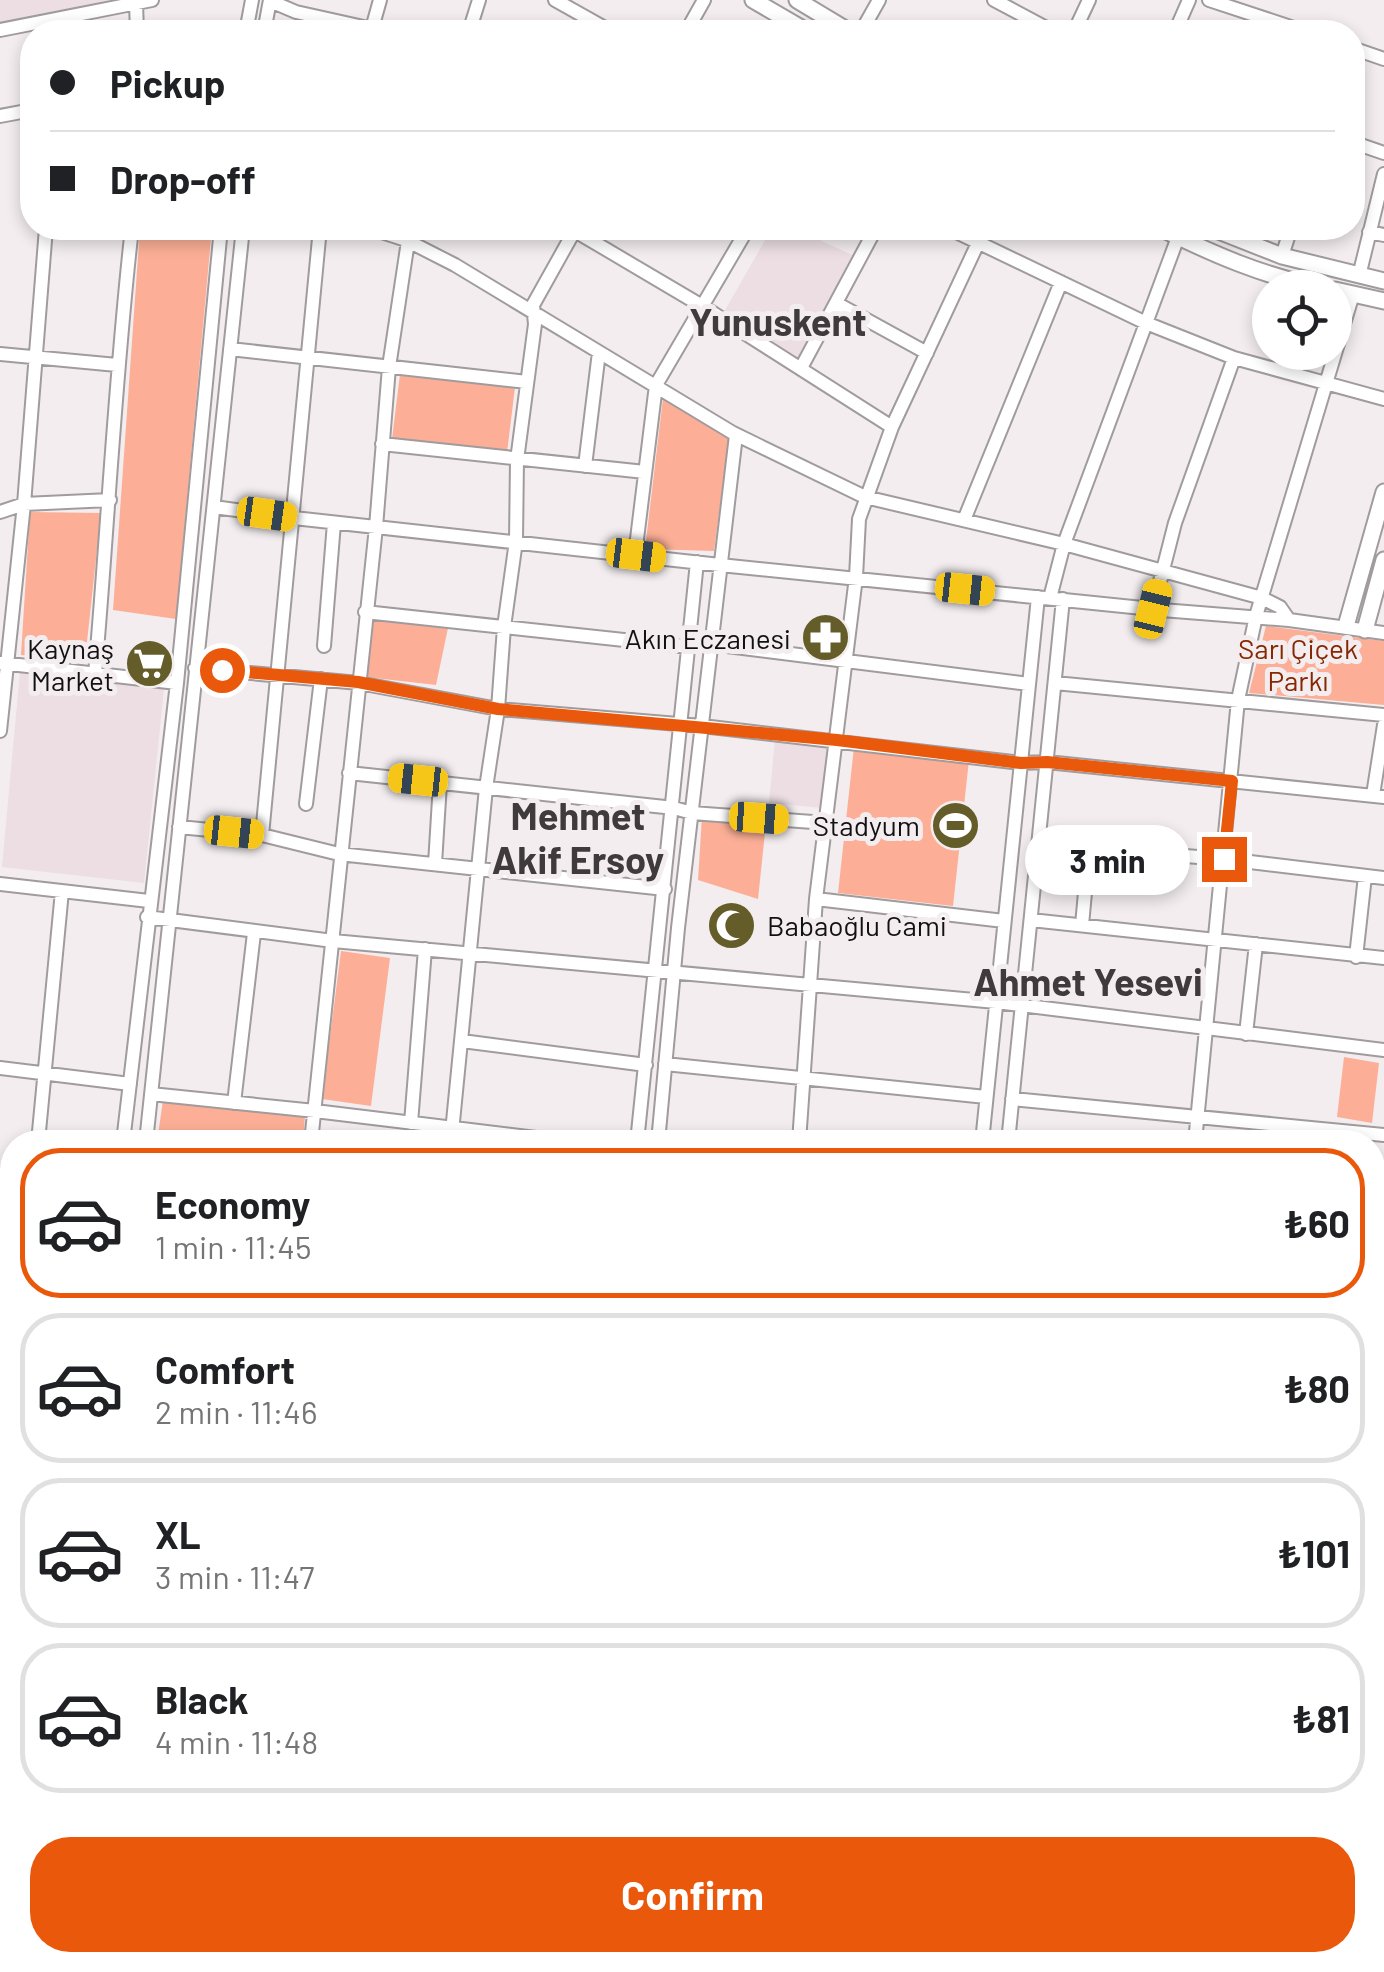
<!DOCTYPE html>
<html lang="en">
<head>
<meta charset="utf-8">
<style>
	body { margin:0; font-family:Barlow,sans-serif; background:#f6f6f6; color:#202124; height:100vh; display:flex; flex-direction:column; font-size:38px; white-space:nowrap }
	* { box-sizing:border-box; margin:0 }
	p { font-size:32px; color:#757577 }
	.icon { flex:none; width:55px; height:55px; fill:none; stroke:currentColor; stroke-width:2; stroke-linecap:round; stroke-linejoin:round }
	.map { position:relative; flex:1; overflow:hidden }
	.panel { position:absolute; left:0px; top:1130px; width:1385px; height:842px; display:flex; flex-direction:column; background:#fff; border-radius:40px 40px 0 0; box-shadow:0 5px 15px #0003 }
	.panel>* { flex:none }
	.hud { position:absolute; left:20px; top:20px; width:1345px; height:220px; border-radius:40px; box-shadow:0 5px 15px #0003; display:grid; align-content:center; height:220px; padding:0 30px; background:#fff }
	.fabs { position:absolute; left:1252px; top:270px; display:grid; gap:20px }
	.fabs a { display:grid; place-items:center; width:100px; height:100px; border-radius:50%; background:#fff; box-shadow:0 5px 15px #0003; font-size:50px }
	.end { position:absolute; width:45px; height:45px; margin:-22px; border:12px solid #ea580c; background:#fff; box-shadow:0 0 0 5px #fff }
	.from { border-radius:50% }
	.bubble { position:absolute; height:70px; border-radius:35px; background:#fff; box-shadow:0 5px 15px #0003; font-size:32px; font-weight:700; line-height:70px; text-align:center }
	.car { position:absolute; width:30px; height:60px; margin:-30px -15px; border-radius:12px; box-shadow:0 0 8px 2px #0007; background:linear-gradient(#f5c518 24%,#345 0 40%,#f5c518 0 76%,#345 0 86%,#f5c518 0) }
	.hud b { display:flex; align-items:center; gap:35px; height:95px; font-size:38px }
	.hud b+b { border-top:2px solid #e0e0e0 }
	.hud i { width:25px; height:25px; background:#202124 }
	ul { padding:18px 0 0; list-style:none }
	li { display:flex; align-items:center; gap:30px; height:150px; margin:0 20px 15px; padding:0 10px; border:5px solid #e0e0e0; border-radius:40px }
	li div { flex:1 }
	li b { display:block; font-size:38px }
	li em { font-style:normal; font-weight:700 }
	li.on { border-color:#ea580c }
	li>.icon { width:90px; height:90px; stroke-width:1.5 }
	.cta { display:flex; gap:20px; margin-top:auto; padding:20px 30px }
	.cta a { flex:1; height:115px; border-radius:40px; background:#ea580c; color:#fff; font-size:40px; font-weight:700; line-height:115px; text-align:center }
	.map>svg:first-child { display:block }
</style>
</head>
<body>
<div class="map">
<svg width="1384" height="1972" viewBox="0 0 1384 1972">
	<rect width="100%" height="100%" fill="#f3edef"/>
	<path fill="#ecdee2" d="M0 0H110L0 23Z
		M772 228H794L852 255 801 360 724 312Z
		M20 672 164 689 144 883 2 867Z
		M775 740 829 745 824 808 769 803Z"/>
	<path fill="#fcaf96" d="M140 228H212L176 619 113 610Z
		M400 374 515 387 507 453 392 439Z
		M663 398 729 438 714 551 645 549Z
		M30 512 101 513 85 660 21 655Z
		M372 619 448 628 436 685 366 677Z
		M1266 626 1384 641V705L1249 693Z
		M854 747 969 760 953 906 838 893Z
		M702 816 766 823 758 899 698 880Z
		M341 951 390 958 371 1106 322 1099Z
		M1344 1057 1379 1063 1372 1123 1337 1117Z
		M163 1100 305 1116 303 1142H157Z
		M932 1960H1052C1013 1969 967 1972 932 1960Z"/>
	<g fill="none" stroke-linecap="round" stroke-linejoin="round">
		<defs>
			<path id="minor" d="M555 0 612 32
				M994 0 1054 32
				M1209 0 1306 32
				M270 1 296 12 386 32
				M136 3 137 32
				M0 30 152 0
				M246 32 252 0
				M264 32 270 0
				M371 32 380 0
				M469 32 479 0
				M686 32 704 0
				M861 32 879 0
				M1074 32 1089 0
				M1175 32 1189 0
				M1352 48 1384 59
				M0 116 32 110
				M1352 142 1384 153
				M369 228 406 240 455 265 733 433 865 497 1064 544 1262 598 1280 607 1289 620
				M570 228 702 306 892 427
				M948 228 1146 323 1234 358 1384 399
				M1369 232 1384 235
				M1282 256 1291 228
				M1359 276 1384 174
				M836 303 927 353
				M230 349 527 382
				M0 354 117 365
				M801 368 876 228
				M382 444 645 472
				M585 466 599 352
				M214 507 294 518 720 565 1162 610 1289 620 1384 633
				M0 512 24 504 110 500
				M964 520 1061 282
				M635 555 656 385 748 228
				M1050 598 1064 544 1178 237
				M1153 609 1175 523 1234 358
				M365 612 689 647
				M711 644 1029 684
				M324 646 334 523
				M1 663 177 683
				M195 668 359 683 498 709 702 726 1021 763 1047 762 1384 797
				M95 674C108 525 115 376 132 228
				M1055 683 1384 715
				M0 731 24 504 46 228
				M349 773 674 808 692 813 826 823
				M1373 795 1384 725
				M306 804 321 679
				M179 827 262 835 339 854 665 889
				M262 835 320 228
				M1038 845 1225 859 1384 878
				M435 864 440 783
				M0 884 149 901
				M816 899 1004 921
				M147 917 333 941 996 1002 1384 1050
				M1031 920 1384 958
				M1082 925 1089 849
				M1356 957 1365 876
				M1246 1034 1256 944
				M462 1041 646 1065
				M665 1064 986 1097
				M0 1068 130 1084
				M151 1094 315 1111 570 1142
				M1012 1099 1384 1135
				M234 1103 254 933
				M411 1123 425 949
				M38 1142 62 891
				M123 1142 177 683 221 228
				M146 1142 243 228
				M311 1142 376 527 389 367 410 228
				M451 1142 486 788 498 709 504 627 516 541 517 460 535 324 533 305 576 228
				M637 1142 697 562
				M658 1142 678 928 736 435
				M799 1142 816 899 856 577 859 519 892 427 985 228
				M982 1142 1038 597
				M1008 1142 1063 599
				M1195 1142 1238 700 1256 616 1353 294
				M0 1241 12 1243
				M1372 1314 1384 1186
				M1372 1386 1384 1388
				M1372 1403 1384 1409
				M1372 1478 1384 1484
				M0 1543 12 1397
				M1372 1550 1384 1557
				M0 1572 12 1574
				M1372 1620 1384 1626
				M1372 1644 1384 1635
				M1372 1709 1384 1706
				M0 1729 10 1786
				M1372 1788 1384 1787
				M1372 1860 1384 1858
				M1372 1928 1383 1972
				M124 1960 145 1972
				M542 1960 559 1972
				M568 1960 585 1972
				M670 1960 687 1972
				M911 1960 929 1972
				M1122 1960 1125 1972
				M1187 1960 1189 1972
				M1249 1960 1252 1972
				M1312 1960 1315 1972
				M24 1972 31 1960
				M216 1972V1960
				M292 1972 297 1960
				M602 1972 611 1960
				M751 1972 759 1960
				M823 1972 831 1960
				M893 1972 902 1960
				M1030 1972 1058 1964"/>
			<path id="major" d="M753 0 808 32
				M797 0 850 32
				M1160 228C1215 255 1261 275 1321 288
				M1211 228 1282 256 1384 281
				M1335 290 1384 301
				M1346 626 1384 492
				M1365 630 1384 560"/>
		</defs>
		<use href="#minor" stroke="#a09b9d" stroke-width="16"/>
		<use href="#major" stroke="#a09b9d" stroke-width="19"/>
		<use href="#minor" stroke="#fff" stroke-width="12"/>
		<use href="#major" stroke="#fff" stroke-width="15"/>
	</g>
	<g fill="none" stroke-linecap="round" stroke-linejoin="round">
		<path stroke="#ea580c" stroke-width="12" d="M222 670 358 682 498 709 837 740 1021 763 1047 762 1232 781 1224 859"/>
	</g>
	<defs>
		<symbol id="pharmacy-disc" viewBox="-11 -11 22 22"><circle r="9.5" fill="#645d29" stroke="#f3edef"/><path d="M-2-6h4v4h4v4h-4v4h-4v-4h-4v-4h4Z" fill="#fff"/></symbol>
		<symbol id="supermarket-disc" viewBox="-11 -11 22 22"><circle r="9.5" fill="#645d29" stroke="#f3edef"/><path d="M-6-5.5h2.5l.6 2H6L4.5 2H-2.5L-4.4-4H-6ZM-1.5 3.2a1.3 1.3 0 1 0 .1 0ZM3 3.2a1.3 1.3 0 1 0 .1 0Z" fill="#fff"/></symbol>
		<symbol id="stadium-disc" viewBox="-11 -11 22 22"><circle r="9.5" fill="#645d29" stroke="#f3edef"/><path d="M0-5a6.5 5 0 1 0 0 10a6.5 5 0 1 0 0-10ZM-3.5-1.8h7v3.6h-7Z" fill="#fff"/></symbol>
		<symbol id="mosque-disc" viewBox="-11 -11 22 22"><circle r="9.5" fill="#645d29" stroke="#f3edef"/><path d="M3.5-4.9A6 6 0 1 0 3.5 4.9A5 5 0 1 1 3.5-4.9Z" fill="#fff"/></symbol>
	</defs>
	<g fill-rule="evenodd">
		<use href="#pharmacy-disc" x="798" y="610" width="55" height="55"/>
		<use href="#supermarket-disc" x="122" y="636" width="55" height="55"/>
		<use href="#stadium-disc" x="928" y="798" width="55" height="55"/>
		<use href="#mosque-disc" x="704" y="898" width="55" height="55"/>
	</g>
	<g text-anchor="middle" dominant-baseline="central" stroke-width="10" stroke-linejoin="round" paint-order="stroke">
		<g font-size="28" fill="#121111" stroke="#f3edef" text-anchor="end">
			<text x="791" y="638">Akın Eczanesi</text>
			<text x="114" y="648">Kaynaş<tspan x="114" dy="32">Market</tspan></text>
			<text x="920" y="825">Stadyum</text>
			<text x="767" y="925" text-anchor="start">Babaoğlu Cami</text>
		</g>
		<g font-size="28" fill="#862700" stroke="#f3edef">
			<text x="1298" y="648">Sarı Çiçek<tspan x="1298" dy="32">Parkı</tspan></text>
		</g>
		<g font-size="38" font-weight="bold" fill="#3f3b3c" stroke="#f3edef">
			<text x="778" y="321">Yunuskent</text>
			<text x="578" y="815">Mehmet<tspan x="578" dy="44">Akif Ersoy</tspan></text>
			<text x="1088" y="981">Ahmet Yesevi</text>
		</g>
	</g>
</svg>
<div class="fabs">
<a><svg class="icon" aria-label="locate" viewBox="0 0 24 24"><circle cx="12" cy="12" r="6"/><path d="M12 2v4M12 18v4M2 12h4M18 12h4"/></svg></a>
</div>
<i class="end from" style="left:222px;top:670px"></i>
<i class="end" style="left:1224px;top:859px"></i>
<div class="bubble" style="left:1025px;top:825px;width:165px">3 min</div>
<i class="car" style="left:267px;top:514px;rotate:98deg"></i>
<i class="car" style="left:636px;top:555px;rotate:97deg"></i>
<i class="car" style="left:965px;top:589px;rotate:96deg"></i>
<i class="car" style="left:1153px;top:609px;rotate:14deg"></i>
<i class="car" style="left:418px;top:780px;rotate:276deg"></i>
<i class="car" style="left:759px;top:818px;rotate:94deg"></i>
<i class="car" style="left:234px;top:832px;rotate:96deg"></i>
<div class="hud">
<b><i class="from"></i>Pickup</b>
<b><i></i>Drop-off</b>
</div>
<section class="panel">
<ul>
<li class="on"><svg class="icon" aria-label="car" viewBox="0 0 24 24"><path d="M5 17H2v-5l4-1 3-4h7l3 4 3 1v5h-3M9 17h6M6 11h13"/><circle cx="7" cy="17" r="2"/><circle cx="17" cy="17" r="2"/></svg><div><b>Economy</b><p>1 min · 11:45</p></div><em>₺60</em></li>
<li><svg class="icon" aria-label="car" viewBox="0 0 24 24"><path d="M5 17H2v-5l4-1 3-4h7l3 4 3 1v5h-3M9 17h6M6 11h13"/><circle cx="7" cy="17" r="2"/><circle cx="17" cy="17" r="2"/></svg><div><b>Comfort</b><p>2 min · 11:46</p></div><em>₺80</em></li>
<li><svg class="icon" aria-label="car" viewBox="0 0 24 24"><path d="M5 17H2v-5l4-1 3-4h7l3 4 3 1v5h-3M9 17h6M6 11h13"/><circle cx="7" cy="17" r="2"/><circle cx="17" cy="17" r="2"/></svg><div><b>XL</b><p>3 min · 11:47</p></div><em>₺101</em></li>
<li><svg class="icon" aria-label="car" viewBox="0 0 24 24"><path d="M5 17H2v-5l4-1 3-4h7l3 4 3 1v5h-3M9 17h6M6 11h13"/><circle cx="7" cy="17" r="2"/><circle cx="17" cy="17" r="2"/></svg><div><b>Black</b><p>4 min · 11:48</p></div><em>₺81</em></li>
</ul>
<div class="cta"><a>Confirm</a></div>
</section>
</div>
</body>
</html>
